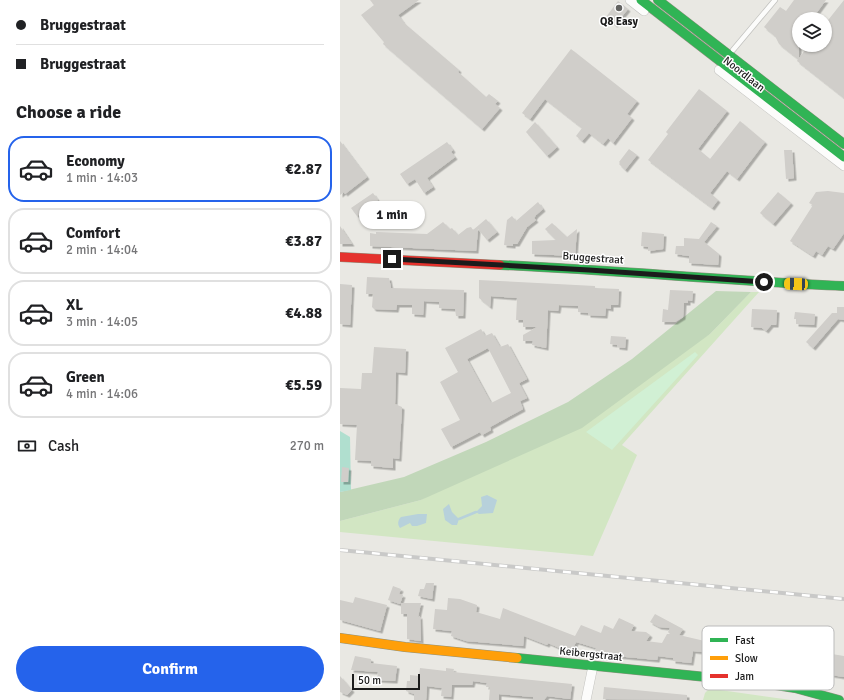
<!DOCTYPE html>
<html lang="en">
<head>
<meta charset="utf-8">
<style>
	body { margin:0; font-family:Signika,sans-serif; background:#f2f2f2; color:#202124; height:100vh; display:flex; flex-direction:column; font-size:15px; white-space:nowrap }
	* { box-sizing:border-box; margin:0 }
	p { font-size:13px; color:#757577 }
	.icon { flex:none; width:22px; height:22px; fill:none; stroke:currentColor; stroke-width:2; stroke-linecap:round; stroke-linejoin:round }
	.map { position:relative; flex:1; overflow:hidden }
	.side { display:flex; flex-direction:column; background:#fff; width:340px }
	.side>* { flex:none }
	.top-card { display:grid; align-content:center; height:88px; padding:0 16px; background:#fff }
	.buttons { position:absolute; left:452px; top:12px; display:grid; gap:8px }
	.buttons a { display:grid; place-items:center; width:40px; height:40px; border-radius:50%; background:#fff; box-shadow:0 1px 3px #0004; font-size:20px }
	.scale { position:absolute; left:12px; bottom:10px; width:68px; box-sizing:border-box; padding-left:4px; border:2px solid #1b1b1b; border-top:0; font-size:11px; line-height:14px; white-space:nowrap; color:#1b1b1b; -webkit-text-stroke:3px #fff; paint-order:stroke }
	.end { position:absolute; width:18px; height:18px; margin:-9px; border:5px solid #1b1b1b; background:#fff; box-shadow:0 0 0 2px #fff }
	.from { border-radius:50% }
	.bubble { position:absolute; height:28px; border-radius:14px; background:#fff; box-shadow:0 1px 3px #0004; font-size:13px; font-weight:700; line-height:28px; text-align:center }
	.car { position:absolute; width:12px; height:24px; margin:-12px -6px; border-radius:5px; box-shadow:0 0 3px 1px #0007; background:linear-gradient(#f5c518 24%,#345 0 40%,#f5c518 0 76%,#345 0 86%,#f5c518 0) }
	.top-card b { display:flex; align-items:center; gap:14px; height:38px; font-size:15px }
	.top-card b+b { border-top:1px solid #e0e0e0 }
	.top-card i { width:10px; height:10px; background:#202124 }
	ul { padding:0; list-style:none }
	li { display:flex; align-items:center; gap:12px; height:66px; margin:0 8px 6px; padding:0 8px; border:2px solid #e0e0e0; border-radius:16px }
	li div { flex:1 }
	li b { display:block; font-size:15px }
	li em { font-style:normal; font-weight:700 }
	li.current { border-color:#2563eb }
	li>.icon { width:36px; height:36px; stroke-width:1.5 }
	h2 { padding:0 16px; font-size:18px; line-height:48px }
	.pay { display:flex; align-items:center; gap:10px; height:44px; padding:0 16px; font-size:15px }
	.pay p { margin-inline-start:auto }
	.button { display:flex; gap:8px; margin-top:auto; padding:8px 16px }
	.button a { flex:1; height:46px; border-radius:24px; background:#2563eb; color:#fff; font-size:16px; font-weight:700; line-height:46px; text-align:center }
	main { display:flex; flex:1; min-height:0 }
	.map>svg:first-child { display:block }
</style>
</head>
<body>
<main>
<section class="side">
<div class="top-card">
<b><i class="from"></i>Bruggestraat</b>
<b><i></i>Bruggestraat</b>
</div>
<h2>Choose a ride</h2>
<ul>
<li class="current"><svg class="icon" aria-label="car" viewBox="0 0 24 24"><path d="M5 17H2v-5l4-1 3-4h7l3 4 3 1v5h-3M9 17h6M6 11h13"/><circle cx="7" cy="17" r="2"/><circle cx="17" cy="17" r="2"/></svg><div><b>Economy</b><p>1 min · 14:03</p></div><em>€2.87</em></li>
<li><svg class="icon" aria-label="car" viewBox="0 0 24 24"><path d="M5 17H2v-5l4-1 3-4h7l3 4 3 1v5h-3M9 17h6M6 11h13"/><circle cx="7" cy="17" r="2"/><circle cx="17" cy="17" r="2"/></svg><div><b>Comfort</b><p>2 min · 14:04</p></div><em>€3.87</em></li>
<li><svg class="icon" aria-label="car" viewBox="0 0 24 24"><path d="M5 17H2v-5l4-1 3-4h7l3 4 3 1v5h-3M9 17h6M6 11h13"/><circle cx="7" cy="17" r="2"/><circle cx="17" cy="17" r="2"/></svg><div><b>XL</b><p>3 min · 14:05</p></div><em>€4.88</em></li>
<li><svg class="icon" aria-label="car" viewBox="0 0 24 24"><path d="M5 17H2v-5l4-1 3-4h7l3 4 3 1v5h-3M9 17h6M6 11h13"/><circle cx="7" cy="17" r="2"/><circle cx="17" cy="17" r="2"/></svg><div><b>Green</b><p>4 min · 14:06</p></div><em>€5.59</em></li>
</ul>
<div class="pay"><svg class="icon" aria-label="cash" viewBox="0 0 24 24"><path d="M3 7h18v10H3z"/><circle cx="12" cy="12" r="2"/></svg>Cash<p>270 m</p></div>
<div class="button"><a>Confirm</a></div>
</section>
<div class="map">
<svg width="504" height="700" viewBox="0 0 504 700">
	<defs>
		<filter id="shadow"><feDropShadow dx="2.5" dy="2.5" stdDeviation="0" flood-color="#0004"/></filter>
	</defs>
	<rect width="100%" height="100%" fill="#e9e8e3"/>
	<path fill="#d2e6c3" d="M411 292H419L282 445 297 455 253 556 0 532V521L81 500 370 334Z
		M369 689H373L451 700H363L365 693Z"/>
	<path fill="#c1d7b9" d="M376 291 411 292 370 334 242 428 81 500 0 521V492L64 477 146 442 228 402 292 359Z"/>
	<path fill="#d1f0d4" d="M355 352 358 355 272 450 246 432Z"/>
	<path fill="#b0dfcf" d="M0 431 10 437 11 490 0 492Z"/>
	<path fill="#b7d1db" d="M147 495 157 500 153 513 139 514 136 512 142 506 141 497Z
		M109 504 112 512 119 519 117 525H112L105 520 103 509Z
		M78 514H87L86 523 77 526H72L70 523 60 528C57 524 58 520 61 517Z"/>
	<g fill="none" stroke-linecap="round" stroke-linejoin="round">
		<path stroke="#b7d1db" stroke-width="2.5" d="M119 519 136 512"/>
	</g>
	<path fill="#d0ceca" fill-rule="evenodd" filter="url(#shadow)" d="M30 0H79L58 15 64 23 119 70 118 72 146 97 149 94 158 101 155 104 160 108 142 129 43 44 44 42 21 15 34 5Z
		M454 0H486L472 19H459V58L469 45H485V24L504 0V98L457 61 458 59 439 44 435 36 424 27 440 7 446 11Z
		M278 1 288 9 275 25 266 17Z
		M231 49 297 101 287 114 292 118 273 143 268 138 263 144 249 133 242 141 236 136 242 128 205 99 190 119 182 113Z
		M359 89 387 111 358 149 370 159 400 121 425 142 397 179 387 171 370 193 378 200 372 208 308 160 328 134 326 132Z
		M195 122 217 147 207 156 186 132Z
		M0 141 27 177 5 194 4 192 0 195Z
		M107 142 113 150 111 152 115 157 87 178 93 187 84 193 75 179 67 184 60 174Z
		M289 149 297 155 285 170 279 164 280 163 279 162Z
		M444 150H452L454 178 446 179Z
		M488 191 504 193V233L493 249 488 246 482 255 476 251 473 256 450 241 473 205 469 203 476 192Z
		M438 192 451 203 433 224 420 213Z
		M33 193 38 200 17 216 11 208Z
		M198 202 203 209 196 215 194 218 196 220 187 227 177 244H173V246L164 245 167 220 172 216 176 221Z
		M146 219 157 232 147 240 138 229 136 251 30 246V233L36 234V232L87 234 103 222 110 229 112 228 118 235 127 228 131 227 133 230Z
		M371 222 377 226 364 242 379 254 378 265 349 263V256L335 254 336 246H344V238L359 239Z
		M212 223 227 237 237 229 235 256 192 254V241L216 240 205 229Z
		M0 226 12 244H0Z
		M302 232 324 234 323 249 308 251V247L301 246Z
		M27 277 49 278 51 288 124 290 123 316H116L115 309 99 308V302L84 301 83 315 72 314V305H57L56 310 34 309 32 307 33 294H26Z
		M139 280 255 286V288L279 289 278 305H271V309L266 308 265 316 248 315V313L238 312V306L219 305 218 311 208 310 206 348 192 345 193 341H183V335L197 327H183V320H176L177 298 151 296 150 307 139 298Z
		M0 284 12 285 10 325 0 324Z
		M330 290 353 291 352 301 348 300V303H344L343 317 335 322H322L323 309 328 310Z
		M497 307H504V320L498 319 473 348 466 342 492 313H497Z
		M412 309 437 310 436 325H431L426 331 422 328 411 327Z
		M455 312 475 314 474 325 456 324V319H454Z
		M141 329 145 336 152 333 160 347 168 344 187 379 179 383 187 398 180 401 183 409 150 427 151 430 142 435 140 432 111 447 101 429 120 420 100 382 118 372 105 348ZM148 348 171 393 151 403 127 359Z
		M271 336 286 337 285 348 277 347V345L270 344Z
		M34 347 66 349 65 373 56 372 55 404 62 407 59 459 53 458V468L31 466V461L15 460 17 425 0 424V388L21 389 22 373H32Z
		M2 467 9 468 8 482H1Z
		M86 583H94L92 599 78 596 80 589H84Z
		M53 586 61 589 59 594 63 595 60 604 48 600Z
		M15 597 47 605 40 631 0 620V600L13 603Z
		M108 598 120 599 137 605 136 612 160 619 163 608 235 636 241 625 261 633 264 625 273 629 279 618 294 625 291 631 306 632 310 635 306 641 322 643 327 634H330L328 632 330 628 319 627 310 622 315 614 343 629 339 635 369 642 371 630 392 631 393 627 405 628V633L452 643 451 647 471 651V648L487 651 486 653 504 656V677L409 662 410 658 393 657V655L353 651 351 663 333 661V658L318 656 317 660 255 654 256 648 236 642 232 651 224 650 208 643 207 645 184 636 183 646 126 641 111 636 112 631 93 629 95 609 107 610Z
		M61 603H81L78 617 80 616 81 641 67 639V614H61Z
		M15 656 31 659V663L57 666 55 681 37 680 38 672 11 670Z
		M80 668 106 671V668L114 669 113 672 232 684 230 699 207 696 204 700H193V697L159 694V700H149L150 687H146L147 683 133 681 132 685H112L111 697 101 696 102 688 87 686 86 700H74V694L66 691 67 681H70V675L79 676Z
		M0 676 12 690 7 695 0 692Z
		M264 687 347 695V700L263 699Z"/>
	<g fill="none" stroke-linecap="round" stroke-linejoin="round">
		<defs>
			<path id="lane" d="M393 50 435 0"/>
			<path id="street" d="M290 0 304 11
				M379 70 504 166
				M246 700 253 666"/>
			<path id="fast" d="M301 0 504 157
				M318 0 504 144
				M160 265C275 270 389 281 504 286
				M177 658 416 682 455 688 499 700"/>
			<path id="slow" d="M0 638 65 647 177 658"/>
			<path id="jam" d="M0 257 160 265"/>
		</defs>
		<use href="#lane" stroke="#c2c2bf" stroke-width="6"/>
		<use href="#street" stroke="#c2c2bf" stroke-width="10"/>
		<use href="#fast" stroke="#8e917d" stroke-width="10"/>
		<use href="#slow" stroke="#8e917d" stroke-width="10"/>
		<use href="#jam" stroke="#8e917d" stroke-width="10"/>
		<use href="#lane" stroke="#fcfcfb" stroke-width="4.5"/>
		<use href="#street" stroke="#fcfcfb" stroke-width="9"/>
		<use href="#fast" stroke="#30b455" stroke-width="9"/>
		<use href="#slow" stroke="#ff9f0a" stroke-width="9"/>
		<use href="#jam" stroke="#e5322d" stroke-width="9"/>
		<defs>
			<path id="rail" d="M0 550 504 599"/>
		</defs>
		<use href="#rail" stroke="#c9c9c8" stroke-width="4"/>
		<use href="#rail" stroke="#fff" stroke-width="2.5" stroke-dasharray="8" stroke-linecap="butt"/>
	</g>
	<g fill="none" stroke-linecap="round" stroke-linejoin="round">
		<path stroke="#1b1b1b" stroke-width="5" d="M52 259 249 270 424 282"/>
	</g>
	<circle fill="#636361" stroke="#fff" stroke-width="1.5" cx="279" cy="8" r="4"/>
	<g text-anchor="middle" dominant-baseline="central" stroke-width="3" stroke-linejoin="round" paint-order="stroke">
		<g font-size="11" font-weight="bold" fill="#1b1b1b" stroke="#fff">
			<text x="279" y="21">Q8 Easy</text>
		</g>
		<g font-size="11" fill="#1b1b1b" stroke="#fff">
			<text transform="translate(404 74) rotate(38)">Noordlaan</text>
			<text transform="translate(253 258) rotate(4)">Bruggestraat</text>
			<text transform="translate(251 654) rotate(6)">Keibergstraat</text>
		</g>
	</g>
	<rect x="362" y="626" width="132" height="64" rx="6" fill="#fff" stroke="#bbb" stroke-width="1"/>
	<rect x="370" y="638" width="18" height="4" fill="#30b455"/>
	<rect x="370" y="656" width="18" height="4" fill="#ff9f0a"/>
	<rect x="370" y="674" width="18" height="4" fill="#e5322d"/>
	<g font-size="11" fill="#1b1b1b">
		<text x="395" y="644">Fast</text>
		<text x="395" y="662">Slow</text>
		<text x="395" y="680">Jam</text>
	</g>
</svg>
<div class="buttons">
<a><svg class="icon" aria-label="layers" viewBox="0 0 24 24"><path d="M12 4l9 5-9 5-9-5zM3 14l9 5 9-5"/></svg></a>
</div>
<div class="scale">50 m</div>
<i class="end from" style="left:424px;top:282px"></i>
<i class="end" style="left:52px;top:259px"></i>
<div class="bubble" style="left:19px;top:201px;width:66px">1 min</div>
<i class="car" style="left:456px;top:284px;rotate:272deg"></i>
</div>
</main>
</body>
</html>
